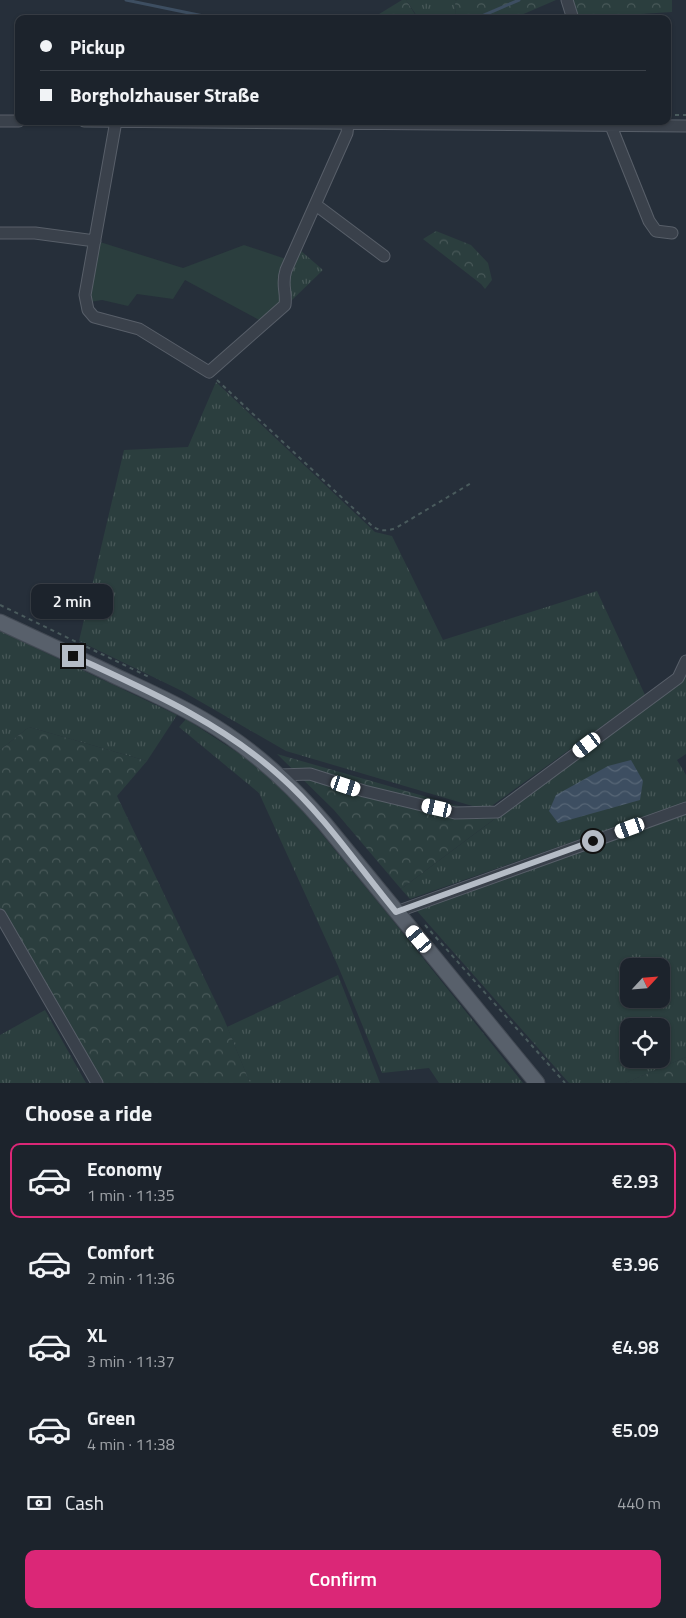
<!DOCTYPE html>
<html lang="en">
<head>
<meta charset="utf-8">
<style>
	body { margin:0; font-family:"Titillium Web",sans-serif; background:#292f38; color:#f1f3f6; height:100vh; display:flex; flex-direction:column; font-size:19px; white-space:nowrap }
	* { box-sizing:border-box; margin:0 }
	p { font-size:16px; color:#a0a4a9 }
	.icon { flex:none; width:28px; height:28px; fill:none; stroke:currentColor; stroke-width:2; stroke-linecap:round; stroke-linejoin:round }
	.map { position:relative; height:1083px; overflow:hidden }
	.drawer { display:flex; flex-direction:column; background:#1c232c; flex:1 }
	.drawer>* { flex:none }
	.banner { position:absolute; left:15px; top:15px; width:656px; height:110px; border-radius:10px; box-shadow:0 1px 4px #0004,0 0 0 1px #3a4048; display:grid; align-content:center; height:110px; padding:0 25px; background:#1c232c }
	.needle { width:32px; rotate:64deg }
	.buttons { position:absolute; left:620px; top:958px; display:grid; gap:10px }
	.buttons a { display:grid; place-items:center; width:50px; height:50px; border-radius:10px; background:#1c232c; box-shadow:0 1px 4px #0004,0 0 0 1px #3a4048; font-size:25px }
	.end { position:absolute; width:22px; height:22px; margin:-11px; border:6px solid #b5bcc6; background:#111; box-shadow:0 0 0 2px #111 }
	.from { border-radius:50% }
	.bubble { position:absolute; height:35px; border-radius:10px; background:#1c232c; box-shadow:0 1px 4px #0004,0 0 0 1px #3a4048; font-size:16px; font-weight:600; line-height:35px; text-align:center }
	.car { position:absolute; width:15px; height:30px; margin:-15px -8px; border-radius:6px; box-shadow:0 0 4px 1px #0007; background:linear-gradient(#fff 24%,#345 0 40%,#fff 0 76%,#345 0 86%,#fff 0) }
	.banner b { display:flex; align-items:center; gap:18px; height:48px; font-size:19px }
	.banner b+b { border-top:1px solid #3a4048 }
	.banner i { width:12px; height:12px; background:#f1f3f6 }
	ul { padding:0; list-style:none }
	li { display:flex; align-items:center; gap:15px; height:75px; margin:0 10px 8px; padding:0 15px; border:2px solid transparent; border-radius:10px }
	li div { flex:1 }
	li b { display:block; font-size:19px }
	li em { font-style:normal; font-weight:600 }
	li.on { border-color:#db2777 }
	li>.icon { width:45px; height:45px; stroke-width:1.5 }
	h2 { padding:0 25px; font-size:22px; line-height:60px }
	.pay { display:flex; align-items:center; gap:12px; height:55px; padding:0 25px; font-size:19px }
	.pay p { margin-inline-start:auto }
	.cta { display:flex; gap:10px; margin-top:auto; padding:10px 25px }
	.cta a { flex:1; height:58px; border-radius:10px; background:#db2777; color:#fff; font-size:20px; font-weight:600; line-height:58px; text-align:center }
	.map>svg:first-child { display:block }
</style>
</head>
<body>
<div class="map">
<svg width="686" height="1083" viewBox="0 0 686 1083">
	<defs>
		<pattern id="grass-tufts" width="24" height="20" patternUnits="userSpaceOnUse" patternTransform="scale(1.25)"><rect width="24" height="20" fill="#2b3e3e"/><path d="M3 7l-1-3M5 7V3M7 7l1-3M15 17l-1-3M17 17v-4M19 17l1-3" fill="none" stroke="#485858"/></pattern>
		<pattern id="forest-crowns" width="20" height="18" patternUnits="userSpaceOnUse" patternTransform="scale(1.25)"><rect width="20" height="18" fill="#2b3e3e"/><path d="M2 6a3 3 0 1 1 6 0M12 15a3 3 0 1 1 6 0" fill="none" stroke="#485858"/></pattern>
		<pattern id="water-waves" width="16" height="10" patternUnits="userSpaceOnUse" patternTransform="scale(1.25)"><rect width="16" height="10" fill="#3d4e61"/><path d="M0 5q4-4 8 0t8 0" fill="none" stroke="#576676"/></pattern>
	</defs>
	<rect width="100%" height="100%" fill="#262f3a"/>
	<path fill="url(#grass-tufts)" fill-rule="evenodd" d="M406 0H457L455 1 456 16 451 19H419Z
		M300 250 323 270 291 301C284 277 290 272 300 250Z
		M216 382 375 532 392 536 443 640 597 591 645 695 486 810 286 751 182 691 79 641 124 450 188 447Z
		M0 631 177 715 147 761 29 727 0 750Z
		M686 676V754L677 760 686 775V802L410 899 401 889Z
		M186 719 246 758 289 794 390 917 523 1083H439L429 1068 382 1073 338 966 259 793 179 727Z
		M686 814V1057L625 1083H569L417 911ZM629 966H661V999H629ZM629 1026H661V1059H629Z
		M338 975 380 1083H250L227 1027Z
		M45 1010 86 1083H0V1035Z"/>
	<path fill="url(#forest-crowns)" d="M402 0H406L418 19H371Z
		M457 0H556L512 19H451L456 16 455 1Z
		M570 0H672V12L577 18Z
		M436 231 471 245 488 263 492 280 485 289 481 284 423 239Z
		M29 727 147 761 117 796 224 1019 250 1083H102L0 908V750Z
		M277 754 497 817 401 889 334 810Z
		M686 1057V1083H625Z"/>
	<path fill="#2b3e3e" d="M100 242 183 268 244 245 289 260 280 305 261 321 185 280 173 299 137 294 128 306 102 300 90 302Z"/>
	<path fill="url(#water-waves)" d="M631 760 643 781 640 800 558 823 549 811 556 795 608 766Z"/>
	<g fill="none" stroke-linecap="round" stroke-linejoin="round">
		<path stroke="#3d4e61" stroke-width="3" d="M126 0 218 19
			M475 19 519 0"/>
		<defs>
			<path id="minor" d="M567 0 573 19
				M0 121H19
				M84 121 686 126
				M116 121 85 295 88 310 94 317 139 329 209 372 285 305C287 291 281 285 286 270L347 133 348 124
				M609 121 649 221 656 231 672 233
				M316 205 384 256
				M0 233H35L95 241
				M279 775 310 774 364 791 455 813 497 812 678 678 686 661
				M396 912 686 808
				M0 915 97 1083"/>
			<path id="major" d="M0 622C38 640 76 657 113 675 143 689 173 702 202 719 249 746 290 783 325 824L537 1083"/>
		</defs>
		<use href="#minor" stroke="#585f69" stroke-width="13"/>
		<use href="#major" stroke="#434a54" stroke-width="17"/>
		<path stroke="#4a5b5d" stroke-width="2" stroke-dasharray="4 4" stroke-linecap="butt" d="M675 115H686
			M217 380 370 524C378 531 385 532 396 528L473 482
			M0 605 149 677
			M425 925 565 1083"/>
		<use href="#minor" stroke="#3a414b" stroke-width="11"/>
		<use href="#major" stroke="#58606b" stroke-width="15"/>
	</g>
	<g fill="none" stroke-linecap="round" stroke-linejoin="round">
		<path stroke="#b5bcc6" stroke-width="6" d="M73 656C146 690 219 721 280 776 324 815 358 866 396 912L593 841"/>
	</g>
</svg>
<div class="buttons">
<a><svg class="needle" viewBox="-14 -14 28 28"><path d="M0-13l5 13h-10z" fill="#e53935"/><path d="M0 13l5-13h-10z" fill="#a0a4a9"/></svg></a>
<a><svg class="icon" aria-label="locate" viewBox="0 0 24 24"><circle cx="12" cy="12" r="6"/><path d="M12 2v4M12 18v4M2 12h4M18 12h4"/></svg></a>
</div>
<i class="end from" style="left:593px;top:841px"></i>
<i class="end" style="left:73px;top:656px"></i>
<div class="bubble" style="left:31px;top:584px;width:82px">2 min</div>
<i class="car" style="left:587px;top:745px;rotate:233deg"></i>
<i class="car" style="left:346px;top:786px;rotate:108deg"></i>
<i class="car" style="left:437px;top:808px;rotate:283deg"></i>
<i class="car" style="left:630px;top:828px;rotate:250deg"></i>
<i class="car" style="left:419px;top:939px;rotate:320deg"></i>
<div class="banner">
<b><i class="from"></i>Pickup</b>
<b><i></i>Borgholzhauser Straße</b>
</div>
</div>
<section class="drawer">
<h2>Choose a ride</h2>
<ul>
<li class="on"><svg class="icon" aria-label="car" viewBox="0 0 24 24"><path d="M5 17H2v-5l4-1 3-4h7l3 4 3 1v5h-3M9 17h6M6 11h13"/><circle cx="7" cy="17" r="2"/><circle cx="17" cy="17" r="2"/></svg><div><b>Economy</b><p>1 min · 11:35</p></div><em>€2.93</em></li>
<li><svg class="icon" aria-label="car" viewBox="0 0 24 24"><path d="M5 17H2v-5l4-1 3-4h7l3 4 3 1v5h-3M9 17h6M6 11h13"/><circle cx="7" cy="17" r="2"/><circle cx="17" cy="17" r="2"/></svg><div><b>Comfort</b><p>2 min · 11:36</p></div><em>€3.96</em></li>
<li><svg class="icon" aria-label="car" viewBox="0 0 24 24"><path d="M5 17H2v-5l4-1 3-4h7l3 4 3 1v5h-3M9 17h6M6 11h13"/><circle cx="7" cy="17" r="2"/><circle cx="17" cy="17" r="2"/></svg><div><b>XL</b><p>3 min · 11:37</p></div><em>€4.98</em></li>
<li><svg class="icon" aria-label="car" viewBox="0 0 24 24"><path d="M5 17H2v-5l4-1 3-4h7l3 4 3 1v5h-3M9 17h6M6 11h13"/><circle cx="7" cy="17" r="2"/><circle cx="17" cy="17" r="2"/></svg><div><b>Green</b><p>4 min · 11:38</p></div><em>€5.09</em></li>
</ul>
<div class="pay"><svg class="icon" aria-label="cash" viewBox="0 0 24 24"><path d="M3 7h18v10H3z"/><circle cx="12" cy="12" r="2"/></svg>Cash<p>440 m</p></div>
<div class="cta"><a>Confirm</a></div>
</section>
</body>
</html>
